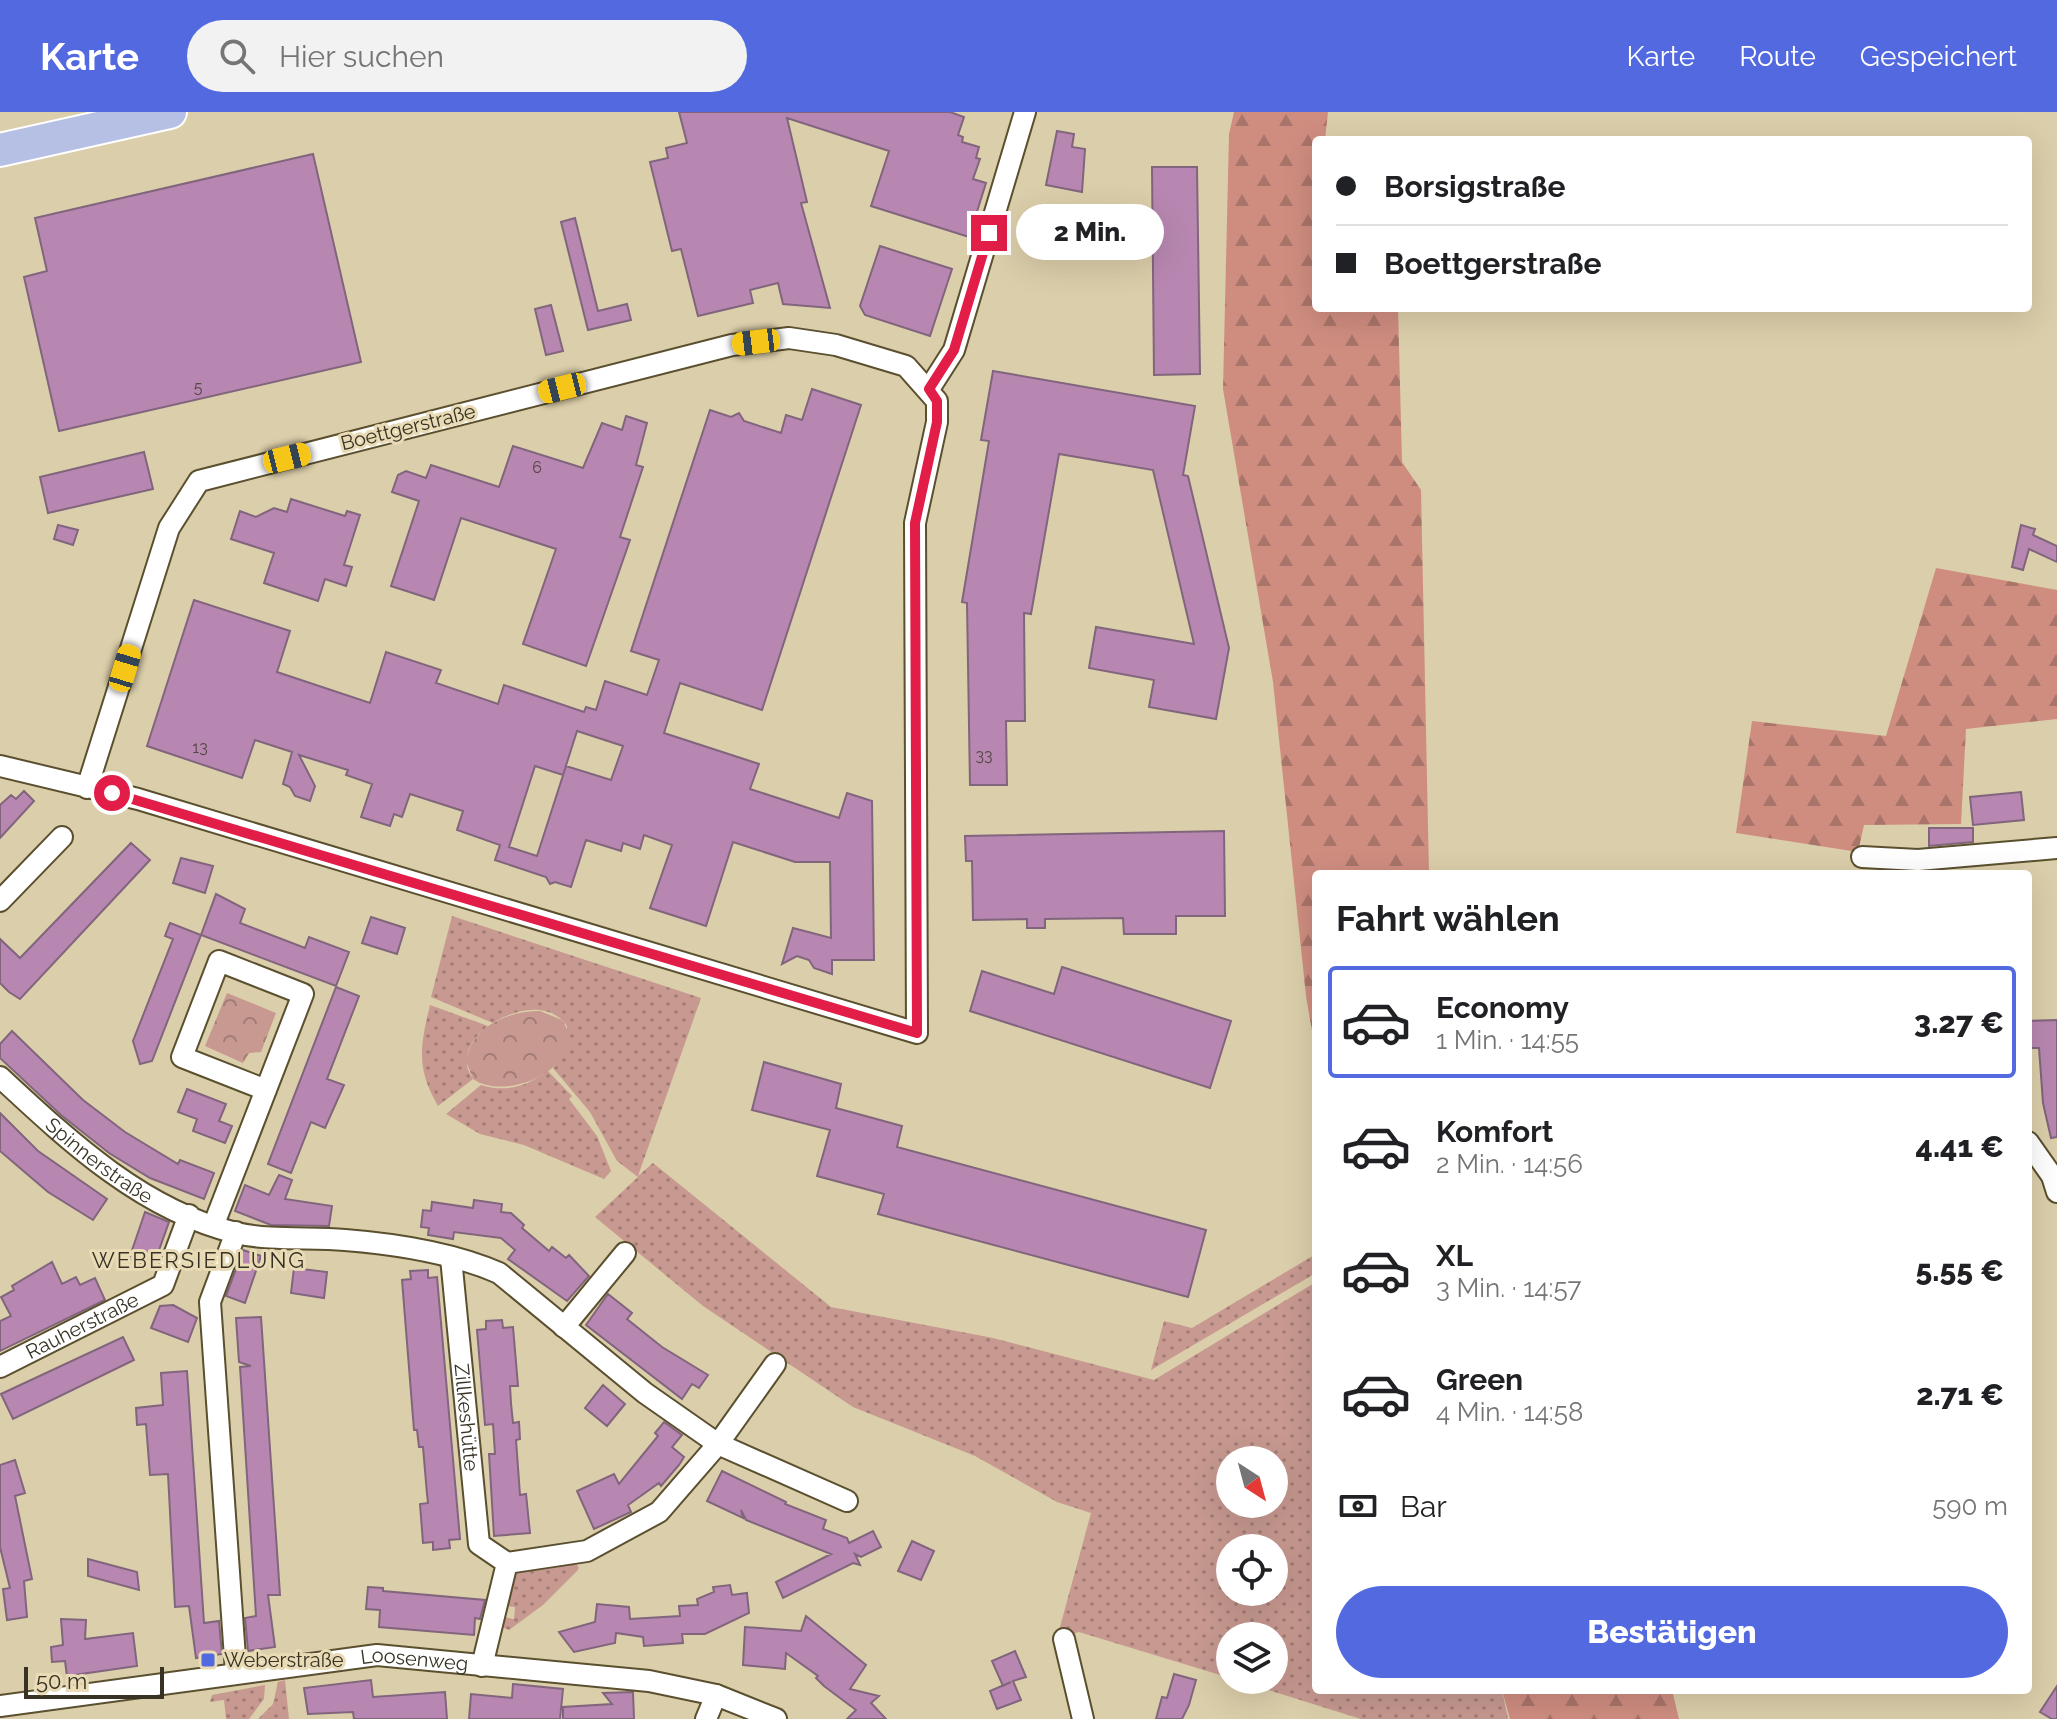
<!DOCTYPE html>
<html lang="de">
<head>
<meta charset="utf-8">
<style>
	body { margin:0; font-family:Raleway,sans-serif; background:#f2f2f2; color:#202124; height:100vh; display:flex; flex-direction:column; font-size:30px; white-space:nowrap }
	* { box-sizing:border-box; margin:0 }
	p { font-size:26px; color:#757577 }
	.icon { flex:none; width:44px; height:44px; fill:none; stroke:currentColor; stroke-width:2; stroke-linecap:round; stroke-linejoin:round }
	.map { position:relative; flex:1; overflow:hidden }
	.sheet { position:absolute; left:1312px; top:758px; width:720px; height:824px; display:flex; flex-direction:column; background:#fff; border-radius:8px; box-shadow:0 8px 32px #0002 }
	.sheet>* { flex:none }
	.top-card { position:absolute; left:1312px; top:24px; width:720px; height:176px; border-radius:8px; box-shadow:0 8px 32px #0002; display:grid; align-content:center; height:176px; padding:0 24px; background:#fff }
	.needle { width:52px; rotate:144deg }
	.fabs { position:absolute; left:1216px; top:1334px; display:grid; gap:16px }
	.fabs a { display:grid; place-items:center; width:72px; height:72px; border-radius:50%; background:#fff; box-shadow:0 8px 32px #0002; font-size:40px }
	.scale { position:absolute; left:24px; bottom:20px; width:140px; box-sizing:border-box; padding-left:8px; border:4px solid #373224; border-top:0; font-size:22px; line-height:28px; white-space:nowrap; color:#373224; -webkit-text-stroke:6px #e8dbb6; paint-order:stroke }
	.end { position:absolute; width:36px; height:36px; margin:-18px; border:10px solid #e11d48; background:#fff; box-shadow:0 0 0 4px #fff }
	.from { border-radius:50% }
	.bubble { position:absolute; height:56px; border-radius:28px; background:#fff; box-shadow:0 8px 32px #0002; font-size:26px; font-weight:800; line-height:56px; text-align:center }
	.car { position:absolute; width:24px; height:48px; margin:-24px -12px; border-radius:10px; box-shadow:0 0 6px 2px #0007; background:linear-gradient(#f5c518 24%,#345 0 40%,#f5c518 0 76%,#345 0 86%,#f5c518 0) }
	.top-card b { display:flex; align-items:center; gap:28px; height:76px; font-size:30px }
	.top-card b+b { border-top:2px solid #e0e0e0 }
	.top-card i { width:20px; height:20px; background:#202124 }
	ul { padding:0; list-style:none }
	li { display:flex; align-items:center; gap:24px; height:112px; margin:0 16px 12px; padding:0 8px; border:4px solid transparent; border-radius:8px }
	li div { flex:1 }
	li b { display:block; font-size:30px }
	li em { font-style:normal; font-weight:800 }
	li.active { border-color:#5269df }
	li>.icon { width:72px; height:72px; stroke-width:1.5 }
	h2 { padding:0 24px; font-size:36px; line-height:96px }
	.pay { display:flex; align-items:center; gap:20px; height:88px; padding:0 24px; font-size:30px }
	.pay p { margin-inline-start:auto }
	.action { display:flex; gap:16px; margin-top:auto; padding:16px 24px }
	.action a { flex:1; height:92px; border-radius:48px; background:#5269df; color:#fff; font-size:32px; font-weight:800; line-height:92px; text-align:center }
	header { display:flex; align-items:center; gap:48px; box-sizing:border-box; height:112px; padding:0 40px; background:#5269df; color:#fff }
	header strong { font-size:38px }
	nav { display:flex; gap:44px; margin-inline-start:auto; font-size:28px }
	.search { width:560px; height:72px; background:#f2f2f2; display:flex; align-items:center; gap:20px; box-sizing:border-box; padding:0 28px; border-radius:44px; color:#757577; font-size:30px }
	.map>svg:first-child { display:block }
</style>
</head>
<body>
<header>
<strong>Karte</strong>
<div class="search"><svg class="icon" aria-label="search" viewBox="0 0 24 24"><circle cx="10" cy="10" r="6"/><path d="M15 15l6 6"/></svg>Hier suchen</div>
<nav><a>Karte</a><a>Route</a><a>Gespeichert</a></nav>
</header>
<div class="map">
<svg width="2057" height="1607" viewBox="0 0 2057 1607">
	<defs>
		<pattern id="grass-dots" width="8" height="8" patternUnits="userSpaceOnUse" patternTransform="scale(2)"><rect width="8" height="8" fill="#c79990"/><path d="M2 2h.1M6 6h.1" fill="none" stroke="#a27d75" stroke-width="1.8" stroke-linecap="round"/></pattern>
		<pattern id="forest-firs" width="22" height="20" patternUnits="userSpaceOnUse" patternTransform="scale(2)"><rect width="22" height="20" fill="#cf8d80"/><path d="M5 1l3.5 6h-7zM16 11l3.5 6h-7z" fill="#a97469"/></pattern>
		<pattern id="park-crowns" width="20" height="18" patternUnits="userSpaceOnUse" patternTransform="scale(2)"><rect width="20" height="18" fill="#c79990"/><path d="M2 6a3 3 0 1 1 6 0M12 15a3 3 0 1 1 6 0" fill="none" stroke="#a27d75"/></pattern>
	</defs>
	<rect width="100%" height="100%" fill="#dbceaa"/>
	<path fill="url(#grass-dots)" fill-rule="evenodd" d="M452 804 701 886 638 1064 653 1051 831 1195 993 1226 1154 1268 1316 1170V1578H1502L1508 1607H1361L1237 1568H1274V1524H1230V1566L1079 1520 1057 1526 1091 1401 1057 1390 975 1344 853 1295 703 1194 595 1105 638 1065 617 1049 590 1000 553 956 565 940 567 914C550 889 514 897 493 911L431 885ZM1230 1348H1274V1392H1230ZM1230 1436H1274V1480H1230Z
		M430 893 488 914C470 928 459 947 473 967L438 994C416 956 420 935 430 893Z
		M548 959 572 984 569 987 597 1024 611 1059 604 1067 524 1033 480 1022 446 1002 481 973C506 981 527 974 548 959Z
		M1316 1142V1161L1151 1258 1164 1209 1192 1216Z
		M575 1450 579 1456 577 1459 543 1493 509 1518 504 1516 503 1505 514 1507 515 1495 506 1494 514 1458Z
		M285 1568 289 1607H258L273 1592 278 1570Z
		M265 1573 264 1587 249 1607H226L224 1588 210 1590 212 1583Z"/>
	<path fill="url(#forest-firs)" d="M1234 0H1328L1325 28H1316V196H1398L1402 350 1421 378 1429 762H1316V942L1306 884 1273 570 1223 277 1229 22Z
		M1936 456 2057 478V607L1966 617 1961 712 1864 713 1858 740 1736 721 1752 609 1886 624Z
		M1502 1578H1672L1679 1607H1510Z"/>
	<path fill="url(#park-crowns)" d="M227 881 276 901 261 940 249 941 243 951 205 934Z
		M540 899 562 908C592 951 509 992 473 967L466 949C472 914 508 899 540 899Z"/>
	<path fill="#b887b1" stroke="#81657d" stroke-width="2" fill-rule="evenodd" d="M679 0H950L964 5 958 23 963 25 962 30 979 35 976 46 980 47 973 67 986 71 969 125 871 94 889 39 787 6 807 90 801 91 830 196 783 192 778 171 750 178 753 191 698 204 681 137 672 139 650 50 668 46 666 36 687 31Z
		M1057 19 1074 22 1072 35 1085 37 1082 80 1046 73Z
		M313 42 361 250 59 319 24 165 47 159 35 106Z
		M1152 55H1197L1200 262 1154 263Z
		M575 106 598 199 627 192 631 208 588 218 561 110Z
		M880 134 952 157 930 224 865 203 860 194Z
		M551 193 563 239 546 243 535 197Z
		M993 259 1195 294 1183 363 1188 364 1229 536 1216 607 1149 595 1154 568 1089 556 1096 515 1194 532 1153 358 1059 342 1031 502 1024 501 1025 609H1006L1007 673H970L967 491 962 490 989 329 981 328Z
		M812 277 861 293 762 598 680 571 664 621 759 652 750 677 839 706 847 681 872 689 874 848H832V862L814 856 809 848 797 844 782 852 793 816 831 826 830 750H795L733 730 706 814 650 796 672 733 644 723 640 737 623 731 621 739 586 728 571 775 555 770 550 772 546 765 495 748 500 733 457 718 463 699 410 682 402 705 394 702 390 714 361 705 372 672 346 663 348 658 299 643 315 674 310 689 295 684 290 675 283 672 292 640 255 628 242 666 147 634 194 488 290 519 277 560 370 591 386 540 441 558 436 571 498 592 504 573 584 600 586 595 596 598 605 569 647 583 659 548 631 539 710 298 731 305 739 301 744 309 781 321 786 303 802 308ZM577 619 623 634 611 668 566 654 537 744 509 735 535 654 563 663Z
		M626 304 647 311 636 353 643 355 620 425 630 428 586 554 523 532 556 437 461 406 434 488 391 474 419 389 392 380 398 363 406 359 426 366 431 353 499 375 513 334 583 356 602 311 622 318Z
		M144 340 153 377 48 401 40 365Z
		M291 387 345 404 347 399 360 403 344 453 352 455 346 474 325 467 318 489 264 471 274 441 231 427 240 399 256 405 274 396 287 400Z
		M58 413 78 418 73 433 54 427Z
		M2021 413 2035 417 2033 423 2057 434V450L2029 437 2023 458 2012 455Z
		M24 679 34 689 0 726V693L11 683 16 687Z
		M2021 680 2024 708 1973 713 1970 685Z
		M1929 716H1973V730L1929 734Z
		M1224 719 1225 804H1176V822H1124L1123 806 1045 807V816H1027V807L973 808 972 749H966L965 724Z
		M131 731 150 748 20 887 9 880 0 871V827L20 846Z
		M181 746 213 754 205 781 173 771Z
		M216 782 245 797 240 811 305 836 309 825 349 840 336 874 201 823Z
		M371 805 405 816 397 842 362 831Z
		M170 811 201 823 152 949 140 952 133 929 173 827 165 824Z
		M1062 855 1231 909 1210 976 970 899 982 859 1054 882Z
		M336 875 359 884 327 967 344 973 325 1016 311 1010 291 1061 268 1052Z
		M2057 908V1025L2051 1026 2043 991 2039 936H2028V909Z
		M12 919 83 988 125 1020 178 1052 180 1048 214 1061 204 1087 150 1066 109 1041 61 1003 0 946V932Z
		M764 950 841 972 836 996 902 1014 897 1035 1206 1118 1188 1185 878 1102 884 1082 817 1064 830 1018 752 998Z
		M187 977 226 992 219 1009 232 1014 225 1031 193 1019 197 1007 178 1000Z
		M0 1001 38 1039 107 1087 93 1108 48 1080 0 1039Z
		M279 1063 292 1068 285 1087 332 1094 329 1114 271 1113 235 1099 245 1073 269 1083Z
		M474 1088 502 1092 501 1100 511 1101 524 1113 522 1116 549 1139 552 1135 566 1146 569 1143 589 1164 567 1189 508 1147 515 1138 501 1126 454 1120 453 1127 428 1123 429 1116 421 1115 423 1098 431 1099 432 1090 473 1096Z
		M145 1100 169 1110 153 1155 129 1147Z
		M243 1138 261 1144 245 1191 226 1184Z
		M52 1150 62 1172 76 1165 80 1173 95 1166 105 1188 0 1239V1209L11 1204 1 1185 14 1178 12 1174Z
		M294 1156 327 1160 324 1186 291 1181Z
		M428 1158V1166L437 1165 460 1427 449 1428 450 1436 433 1438V1430L423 1431 420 1392 428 1391 427 1382 423 1335H419L417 1318H414L402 1168 411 1167 410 1159Z
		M608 1182 632 1201 627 1207 662 1235 708 1263 699 1276 692 1272 682 1287 586 1213Z
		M173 1193 197 1206 188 1230 151 1216 160 1194Z
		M261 1205 280 1483H268L275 1535 248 1539 245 1506 256 1504 240 1255 251 1254 239 1250 236 1206Z
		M502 1208 503 1216 513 1215 518 1274H510L511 1291 513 1311 519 1310 520 1327 516 1328 520 1383 526 1382 530 1421 494 1424 489 1342H495L493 1312 485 1313 477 1218 486 1217V1209Z
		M123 1225 134 1248 13 1307 1 1282Z
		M187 1259 204 1511 219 1509 222 1542 196 1546 189 1494 175 1495 168 1362 150 1363 146 1312 137 1313 136 1296 163 1293 161 1261Z
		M603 1273 625 1292 607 1314 585 1296Z
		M664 1310 682 1323 672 1335 684 1345 679 1353 661 1374 659 1371 628 1393 631 1400 594 1417 577 1379 614 1362 619 1372 658 1324 655 1321Z
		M15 1348 25 1381 15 1384 32 1467 24 1469 27 1505 7 1508 3 1477 10 1476 0 1435V1353Z
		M722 1359 786 1390 785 1392 826 1408 823 1417 847 1426 849 1431 873 1419 881 1435 861 1445 855 1442 860 1453 853 1451 783 1486 776 1470 831 1442 746 1408 741 1398 743 1406 707 1389Z
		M912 1429 934 1439 921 1468 898 1459Z
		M88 1447 137 1460 139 1478 88 1464Z
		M730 1473 732 1483 747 1481 749 1501 705 1522H682L683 1531 644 1534 643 1525 616 1521 615 1531 574 1540 559 1520 595 1510 597 1492 629 1495 630 1507 680 1504 679 1494 698 1493 697 1487 714 1480 713 1475Z
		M368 1475 383 1476V1479L485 1488 480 1507 475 1506 474 1523 379 1515 380 1498 366 1497Z
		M806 1504 866 1553 850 1577 879 1584 871 1591 886 1607H847L856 1598 824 1574 816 1566 818 1564 786 1541 785 1557 743 1553 745 1515 801 1519Z
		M61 1507 86 1508 85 1527 133 1521 137 1554 67 1564 65 1549 52 1550 51 1535 63 1533Z
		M1015 1539 1026 1565 1013 1569 1021 1588 997 1597 990 1579 1011 1570 1003 1574 992 1549Z
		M1174 1562 1196 1568 1189 1593 1182 1607H1156L1162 1585 1167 1586Z
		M371 1568 373 1585 445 1580 447 1607H354L353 1600 308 1602 304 1576Z
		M513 1572 563 1577 560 1607H469L471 1582 512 1586Z
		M2057 1574V1607H2052L2040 1600Z
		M633 1580 634 1607H563V1595L612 1592 603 1581Z"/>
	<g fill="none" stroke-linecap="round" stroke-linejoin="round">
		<defs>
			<g id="minor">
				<path d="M929 277 954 238 1025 0"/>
				<path d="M0 654 138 687 917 921 915 411 937 310V289L906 254 836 233 789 226 732 233 199 369 169 416 87 676"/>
				<path d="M1862 745 1918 748 2057 736"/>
				<path d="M0 789 62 725"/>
				<path id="s1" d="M0 965C69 1029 142 1098 236 1121 272 1129 309 1125 345 1128 396 1132 453 1141 499 1161L645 1281 718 1332 659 1400 587 1439 507 1451"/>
				<path d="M2028 1030 2052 1064 2057 1080"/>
				<path d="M214 1112 303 882 219 849 182 945 266 978"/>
				<path d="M236 1120 210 1190 236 1560"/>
				<path id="s2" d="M451 1146 479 1432 507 1451 482 1554"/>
				<path d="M564 1215 625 1141"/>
				<path d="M775 1252 718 1332 847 1389"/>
				<path id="s3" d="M0 1255 163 1173 189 1103"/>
				<path d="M1064 1527 1083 1607"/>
				<path id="s4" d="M0 1594 377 1543 649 1569 716 1583 776 1607"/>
				<path d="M706 1607 716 1583"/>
			</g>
			<path id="primary" d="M0 38 170 0"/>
		</defs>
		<use href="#minor" stroke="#5a4f2e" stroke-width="24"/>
		<use href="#primary" stroke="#fff" stroke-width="36"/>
		<use href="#minor" stroke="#fff" stroke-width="20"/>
		<use href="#primary" stroke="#b5c0e4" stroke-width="32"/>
	</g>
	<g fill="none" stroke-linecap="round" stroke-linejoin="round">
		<path stroke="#e11d48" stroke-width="10" d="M112 681 917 921 915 411 937 310V289L929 277 954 238 989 121"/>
	</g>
	<rect fill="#5269df" stroke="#e8dbb6" stroke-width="3" x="200" y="1540" width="16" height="16" rx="4"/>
	<g text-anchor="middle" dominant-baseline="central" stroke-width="6" stroke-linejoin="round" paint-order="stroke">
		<g font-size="16" fill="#574747">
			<text x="198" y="275">5</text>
			<text x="537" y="355">6</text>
			<text x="200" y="635">13</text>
			<text x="984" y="643">33</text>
		</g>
		<g font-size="20" fill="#373224" stroke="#e8dbb6">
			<text transform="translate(408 315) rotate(-14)">Boettgerstraße</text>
			<text stroke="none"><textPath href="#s1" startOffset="130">Spinnerstraße</textPath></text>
			<text stroke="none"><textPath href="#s3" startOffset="92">Rauherstraße</textPath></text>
			<text stroke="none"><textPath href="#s2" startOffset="160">Zillkeshütte</textPath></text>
			<text stroke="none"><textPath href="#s4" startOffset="418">Loosenweg</textPath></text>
		</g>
		<g font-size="20" fill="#373224" stroke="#e8dbb6" text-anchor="start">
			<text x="224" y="1548">Weberstraße</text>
		</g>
		<g font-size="22" letter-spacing="2" fill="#373224" stroke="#e8dbb6">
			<text x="199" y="1148">WEBERSIEDLUNG</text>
		</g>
	</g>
</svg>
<div class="fabs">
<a><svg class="needle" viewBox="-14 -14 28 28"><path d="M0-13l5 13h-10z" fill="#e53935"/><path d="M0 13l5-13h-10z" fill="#757577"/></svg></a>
<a><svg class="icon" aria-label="locate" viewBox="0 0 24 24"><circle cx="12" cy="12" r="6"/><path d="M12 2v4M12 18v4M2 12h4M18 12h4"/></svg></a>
<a><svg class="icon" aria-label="layers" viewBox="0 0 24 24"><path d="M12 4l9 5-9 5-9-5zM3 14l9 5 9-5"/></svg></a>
</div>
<div class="scale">50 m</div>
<i class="end from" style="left:112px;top:681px"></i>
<i class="end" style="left:989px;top:121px"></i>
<div class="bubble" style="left:1016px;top:92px;width:148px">2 Min.</div>
<i class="car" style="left:756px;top:230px;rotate:263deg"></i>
<i class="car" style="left:562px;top:276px;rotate:256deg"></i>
<i class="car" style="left:287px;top:346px;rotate:76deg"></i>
<i class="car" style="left:125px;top:556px;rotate:17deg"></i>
<div class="top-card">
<b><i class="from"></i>Borsigstraße</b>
<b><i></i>Boettgerstraße</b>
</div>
<section class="sheet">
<h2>Fahrt wählen</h2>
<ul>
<li class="active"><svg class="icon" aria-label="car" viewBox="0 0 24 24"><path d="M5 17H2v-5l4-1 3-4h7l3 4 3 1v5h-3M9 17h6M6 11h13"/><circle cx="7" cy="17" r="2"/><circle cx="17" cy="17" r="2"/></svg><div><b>Economy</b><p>1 Min. · 14:55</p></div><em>3.27 €</em></li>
<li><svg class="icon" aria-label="car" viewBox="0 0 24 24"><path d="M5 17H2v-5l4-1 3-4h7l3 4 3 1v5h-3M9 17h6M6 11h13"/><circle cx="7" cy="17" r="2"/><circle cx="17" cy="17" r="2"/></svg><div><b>Komfort</b><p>2 Min. · 14:56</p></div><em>4.41 €</em></li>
<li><svg class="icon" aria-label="car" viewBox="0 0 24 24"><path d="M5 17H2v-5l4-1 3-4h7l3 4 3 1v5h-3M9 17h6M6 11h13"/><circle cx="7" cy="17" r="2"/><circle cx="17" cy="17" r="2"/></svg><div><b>XL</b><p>3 Min. · 14:57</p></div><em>5.55 €</em></li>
<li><svg class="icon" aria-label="car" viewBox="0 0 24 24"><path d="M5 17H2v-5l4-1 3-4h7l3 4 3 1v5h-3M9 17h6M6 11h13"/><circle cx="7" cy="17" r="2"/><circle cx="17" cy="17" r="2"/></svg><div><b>Green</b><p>4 Min. · 14:58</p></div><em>2.71 €</em></li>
</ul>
<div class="pay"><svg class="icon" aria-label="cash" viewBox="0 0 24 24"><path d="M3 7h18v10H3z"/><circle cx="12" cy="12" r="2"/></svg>Bar<p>590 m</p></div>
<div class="action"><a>Bestätigen</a></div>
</section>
</div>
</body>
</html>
